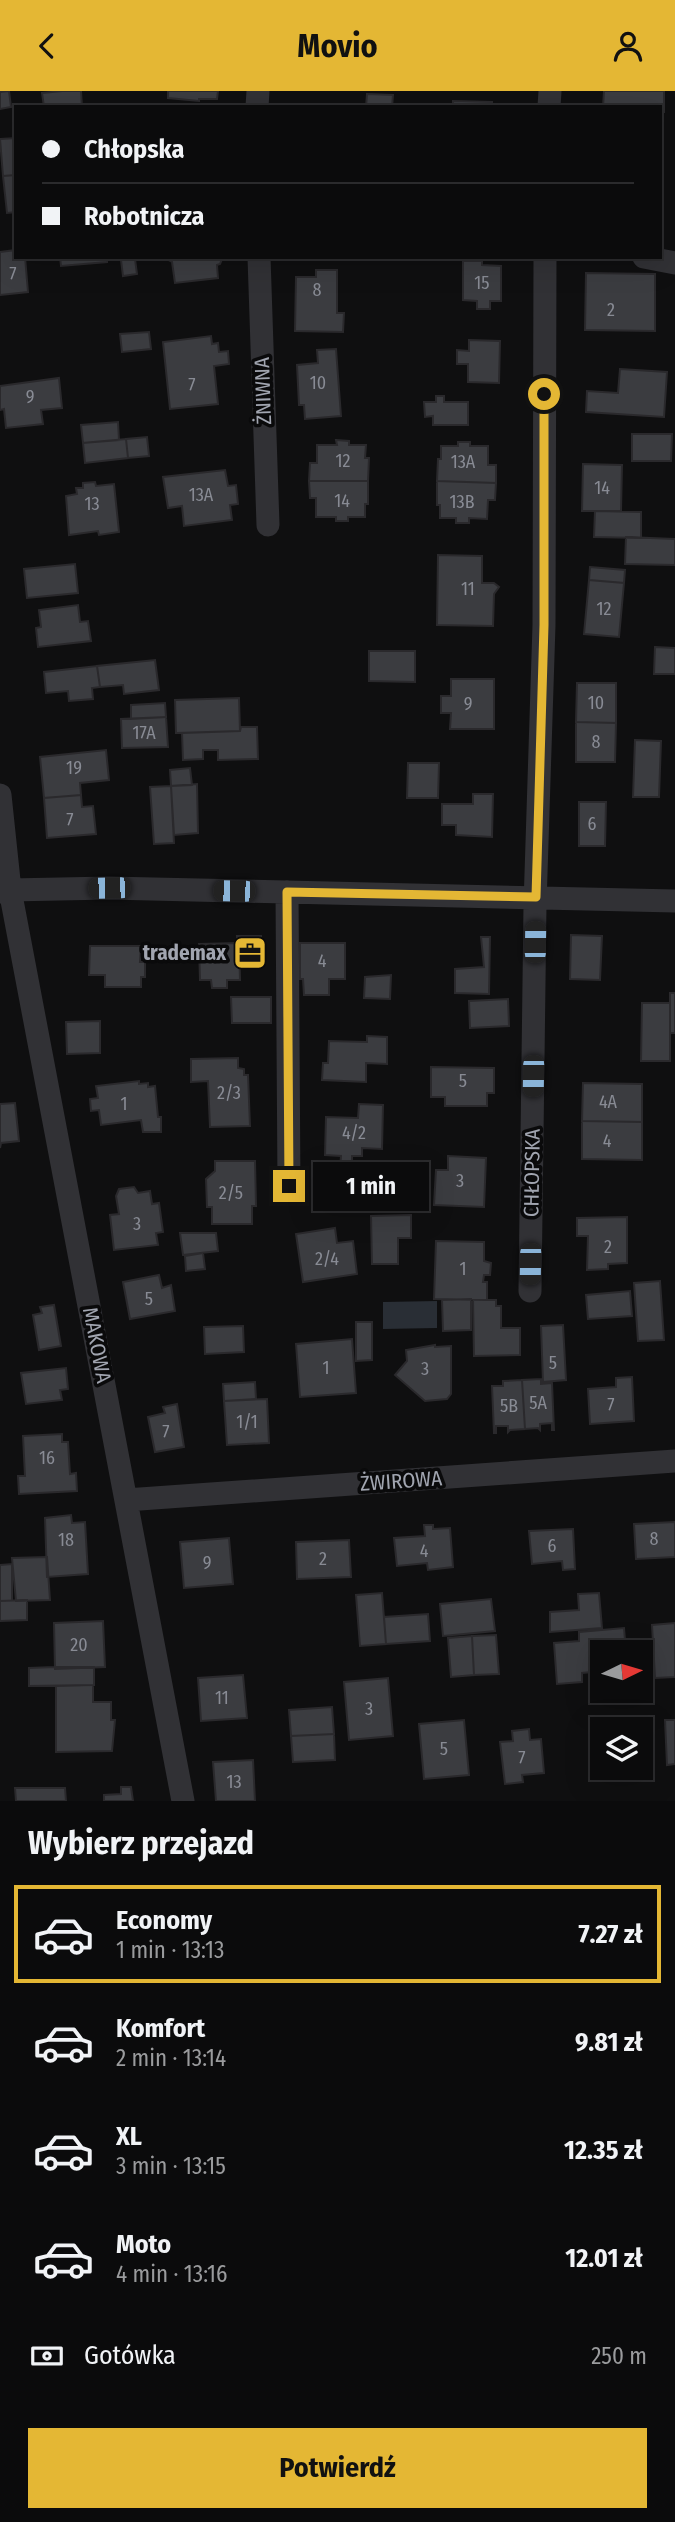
<!DOCTYPE html>
<html lang="pl">
<head>
<meta charset="utf-8">
<style>
	body { margin:0; font-family:"Fira Sans Condensed",sans-serif; background:#141415; color:#f1f3f6; height:100vh; display:flex; flex-direction:column; font-size:26px; white-space:nowrap }
	* { box-sizing:border-box; margin:0 }
	p { font-size:23px; color:#9a9b9d }
	.icon { flex:none; width:38px; height:38px; fill:none; stroke:currentColor; stroke-width:2; stroke-linecap:round; stroke-linejoin:round }
	.map { position:relative; height:1710px; overflow:hidden }
	.details { display:flex; flex-direction:column; background:#0b0b0c; flex:1 }
	.details>* { flex:none }
	.hud { position:absolute; left:14px; top:14px; width:648px; height:154px; border-radius:0px; box-shadow:0 7px 28px #0002,0 0 0 2px #2b2b2d; display:grid; align-content:center; height:154px; padding:0 28px; background:#0b0b0c }
	.needle { width:46px; rotate:85deg }
	.buttons { position:absolute; left:590px; top:1549px; display:grid; gap:14px }
	.buttons a { display:grid; place-items:center; width:63px; height:63px; border-radius:0px; background:#0b0b0c; box-shadow:0 7px 28px #0002,0 0 0 2px #2b2b2d; font-size:35px }
	.end { position:absolute; width:32px; height:32px; margin:-16px; border:9px solid #e4b734; background:#111; box-shadow:0 0 0 4px #111 }
	.from { border-radius:50% }
	.bubble { position:absolute; height:49px; border-radius:0px; background:#0b0b0c; box-shadow:0 7px 28px #0002,0 0 0 2px #2b2b2d; font-size:23px; font-weight:700; line-height:49px; text-align:center }
	.car { position:absolute; width:21px; height:42px; margin:-21px -10px; border-radius:9px; box-shadow:0 0 5px 2px #0007; background:linear-gradient(#222 24%,#8ab4d8 0 40%,#222 0 76%,#8ab4d8 0 86%,#222 0) }
	.hud b { display:flex; align-items:center; gap:24px; height:66px; font-size:26px }
	.hud b+b { border-top:2px solid #2b2b2d }
	.hud i { width:18px; height:18px; background:#f1f3f6 }
	ul { padding:0; list-style:none }
	li { display:flex; align-items:center; gap:21px; height:98px; margin:0 14px 10px; padding:0 14px; border:4px solid transparent; border-radius:0px }
	li div { flex:1 }
	li b { display:block; font-size:26px }
	li em { font-style:normal; font-weight:700 }
	li.active { border-color:#e4b734 }
	li>.icon { width:63px; height:63px; stroke-width:1.5 }
	h2 { padding:0 28px; font-size:32px; line-height:84px }
	.pay { display:flex; align-items:center; gap:18px; height:77px; padding:0 28px; font-size:26px }
	.pay p { margin-inline-start:auto }
	.primary-button { display:flex; gap:14px; margin-top:auto; padding:14px 28px }
	.primary-button a { flex:1; height:80px; border-radius:0px; background:#e4b734; color:#111; font-size:28px; font-weight:700; line-height:80px; text-align:center }
	header { display:flex; justify-content:space-between; align-items:center; height:91px; padding:0 28px; background:#e4b734; color:#111; font-size:32px; font-weight:700 }
	.map>svg:first-child { display:block }
</style>
</head>
<body>
<header><svg class="icon" aria-label="back" viewBox="0 0 24 24"><path d="M15 5l-7 7 7 7"/></svg>Movio<svg class="icon" aria-label="person" viewBox="0 0 24 24"><circle cx="12" cy="8" r="4"/><path d="M4 21q1-7 8-7t8 7"/></svg></header>
<div class="map">
<svg width="675" height="1710" viewBox="0 0 675 1710">
	<rect width="100%" height="100%" fill="#0f0f10"/>
	<path fill="#292e35" d="M437 1210V1237L383 1238V1211Z"/>
	<path fill="#3b3c40" stroke="#2a292c" stroke-width="2" d="M9 0 11 16 0 18V1Z
		M62 0H81L82 16H44L42 2Z
		M168 0H218L217 8H199V10L168 7Z
		M604 0H664V21H660V16H603Z
		M367 3 393 4 392 16H366Z
		M453 10 492 11V16H453Z
		M16 47V84L3 85 0 48Z
		M16 84V121L7 122 3 85Z
		M16 159V166H25L28 201 0 204V161Z
		M60 166H107V171L61 175Z
		M163 166H223L220 173 217 174 218 187 175 192 172 171Z
		M135 168 137 183 123 185 121 169Z
		M463 170H482V174L501 175V210H490V218H477V210L463 209Z
		M316 179H337V222H344L343 241 295 240 296 186H316Z
		M586 182 655 183V240L585 239Z
		M149 241 151 258 122 261 120 243Z
		M211 245 212 253 218 252 219 261 228 260 229 273 214 275 218 313 170 318 163 251Z
		M469 249 500 250 499 292 468 291V273H457V259L469 260Z
		M336 258 341 325 305 328 304 314H299L297 274 318 272 317 259Z
		M620 278 667 281 664 326 586 321 587 300 618 302Z
		M59 287 62 317 41 319 43 333 6 337 4 318 0 319V295Z
		M436 305H444V311H468V334H433V325L425 326 424 311H436Z
		M118 331 119 349 83 352 81 334Z
		M632 343H672L671 370H632Z
		M147 346 149 365 128 367 126 348Z
		M126 348 128 367 85 372 83 352Z
		M336 349 349 350V354H366L365 367H369L368 390H309L310 372H317V354H337Z
		M458 351H470V355H488V374H496V392L437 390 438 368H441V355H458Z
		M583 373 622 374 621 420H582Z
		M225 379 228 395 236 394 238 413 230 414 232 429 184 435 182 415 168 417 163 386Z
		M309 390H368V413H365V426H348V430H336V426H316V407H310Z
		M437 390 496 392 495 409H488L487 428 469 427V432H456V427H440V414H437Z
		M95 391 96 395 114 393 119 441 99 444 98 440 69 444 66 405 77 403 76 397H83V392Z
		M595 420 641 421V447L594 446Z
		M626 446 675 448V474L625 473Z
		M438 464 482 465V492H494L499 496 494 503 493 535 437 534Z
		M75 473 78 502 27 507 24 478Z
		M590 476 625 479 624 492 589 489Z
		M589 489 624 492 619 546 584 543Z
		M78 514 80 531 88 530 91 550 38 556 36 537 41 536 39 519Z
		M655 556 675 557V583H654Z
		M369 560H415V591L369 590Z
		M155 569 159 599 124 603 123 594 100 596 97 575Z
		M97 575 100 596 92 597 93 608 69 610 68 600 46 602 44 581Z
		M451 588H494V638H450L451 622H441V605H451Z
		M577 592H616V632L576 631Z
		M239 607 240 640 176 642 175 609Z
		M165 612 166 626 131 628V614Z
		M166 626 168 656 122 657 121 628Z
		M576 631 616 632 615 671H576Z
		M241 636H257L258 668 218 669V659H203V668L183 669 182 642 240 640Z
		M635 649 661 650 659 706H633Z
		M106 659 109 689 80 692 81 704 44 707 40 666Z
		M408 672H439L438 707H407Z
		M190 677 192 694 171 695 170 679Z
		M197 693 198 742 174 744 171 695Z
		M171 695 174 752 154 753 150 696Z
		M473 703H493L492 746 456 744V734H442V713H473Z
		M81 704 82 716 93 715 96 743 47 747 44 707Z
		M579 711H606L605 755H579Z
		M571 844 602 845 600 889 570 888Z
		M237 845H261V872H240Z
		M481 846H490L489 903 455 902V878L484 876Z
		M239 852 240 889H227V897H212L211 889H200L199 853Z
		M300 852H345V888H329V904H304L303 888H300Z
		M90 855H141L140 871H145V886H141V896H105V884H89Z
		M391 884 390 908 364 907 365 886Z
		M670 902H675V942H670Z
		M231 906H271V932H232Z
		M508 908 509 935 470 937 469 910Z
		M642 912H670V970H641Z
		M100 930V962L67 963 66 931Z
		M367 945 387 946V973L366 972V991L322 989 323 972H328L329 950 367 951Z
		M238 967V977L244 978V984H248L250 1035 210 1036 208 990 191 991V968Z
		M431 976 494 977V1002H487V1015H445V1006H431Z
		M139 990V993L148 992V996L155 995 158 1026H161V1041H143L141 1029 101 1034 99 1019 91 1020 90 1008 98 1007 96 995Z
		M583 992 642 993V1031L582 1030Z
		M15 1012 19 1050 1 1052 0 1057V1013Z
		M359 1013 383 1014 382 1058 362 1057V1065H352V1079L340 1078 341 1065 325 1064 326 1026 358 1027Z
		M582 1030 642 1031V1069L582 1068Z
		M448 1065 486 1067 484 1116 434 1114 436 1079H448Z
		M215 1070H255L256 1115H252V1133H212V1116H207L206 1088 215 1080Z
		M134 1096 138 1102 150 1100 152 1113 159 1112 163 1141 156 1142 158 1154 114 1159 110 1124 119 1123 116 1105 119 1098Z
		M411 1124V1147H398V1173H372L371 1125Z
		M627 1126V1172L608 1173V1178L587 1179 588 1145H577V1127Z
		M335 1137 337 1152 353 1150 357 1183 303 1191 296 1143Z
		M180 1142H216L218 1160 183 1164Z
		M436 1150 484 1151V1170L491 1172 490 1184H484L483 1191H487V1209L434 1208Z
		M203 1162 205 1178 186 1180 185 1165Z
		M159 1184 162 1197 171 1194 175 1220 130 1228 123 1191Z
		M660 1190 664 1249 638 1250 634 1192Z
		M630 1200 632 1225 588 1228 586 1204Z
		M471 1208V1239L443 1240 442 1209Z
		M473 1209H496V1215H501V1237H520V1264L474 1265Z
		M54 1214 61 1255 39 1259 33 1224 42 1222 40 1216Z
		M356 1231H372V1269L356 1270Z
		M563 1234 566 1289 543 1291 541 1235Z
		M243 1235 244 1261 205 1263 204 1236Z
		M352 1248 356 1302 300 1306 296 1253Z
		M435 1254V1256L451 1255V1303L447 1308 425 1310 395 1284 407 1270 406 1259Z
		M66 1277 68 1298 60 1299 62 1309 26 1313 21 1282Z
		M632 1286 634 1330 590 1333 588 1298 616 1296V1287Z
		M541 1288V1293L552 1292 554 1339H552V1332L540 1333V1339L538 1337 525 1338 522 1289Z
		M522 1289 525 1338 510 1339 508 1341V1335H496V1342H494L492 1295H503V1290Z
		M255 1291 256 1308 224 1310 223 1293Z
		M267 1308 269 1352 227 1354 224 1310Z
		M177 1313 184 1356 155 1361 148 1326 165 1322 163 1316Z
		M62 1343V1351H68L70 1383 76 1382 77 1400 19 1403 18 1385H25L23 1345Z
		M71 1424 72 1432 85 1431 88 1483 47 1486 45 1427Z
		M675 1431V1466L636 1468 634 1433Z
		M424 1434H433V1438L450 1437 453 1476 428 1479 427 1472 397 1475 394 1447 425 1445Z
		M573 1438 575 1478 563 1479 562 1470 532 1473 529 1440Z
		M229 1447 233 1493 184 1497 180 1451Z
		M349 1449 351 1486 297 1488 296 1451Z
		M47 1466 50 1509 16 1510 12 1467Z
		M12 1473V1510H0V1474Z
		M382 1502 386 1553 360 1555 356 1504Z
		M599 1502 602 1537 550 1541V1521L579 1519 578 1503Z
		M491 1508 495 1540 443 1545 440 1513Z
		M27 1509V1529L0 1530V1510Z
		M428 1523 430 1550 386 1553 384 1526Z
		M103 1530 105 1576 55 1578 54 1532Z
		M675 1532V1586L655 1587 652 1534Z
		M624 1537 626 1561H602V1580L582 1582V1591L557 1593 554 1552 579 1550V1541Z
		M496 1544 499 1583 474 1584 472 1545Z
		M472 1545 474 1584 451 1586 448 1547Z
		M55 1576H94V1594L29 1595V1577Z
		M243 1584 247 1627 201 1630 198 1587Z
		M388 1587 393 1645 349 1649 344 1591Z
		M93 1594V1611H111V1629H115L112 1660 56 1661V1595Z
		M332 1616 334 1643 291 1645 289 1619Z
		M464 1629 469 1684 424 1688 419 1633Z
		M665 1629H675V1673L667 1674Z
		M529 1638 530 1649 541 1648 544 1682 522 1684 523 1691 505 1693 500 1651 513 1650 512 1640Z
		M334 1643 335 1669 293 1671 291 1645Z
		M253 1669 255 1710H216L213 1671Z
		M121 1696H131L133 1710H104V1704L121 1703Z
		M15 1697H65L66 1710H16Z"/>
	<g fill="none" stroke-linecap="round" stroke-linejoin="round">
		<path stroke="#313135" stroke-width="23" d="M257 16 258 0
			M549 16 550 0
			M259 166 268 434
			M644 166 675 172
			M0 704 10 799 183 1710
			M0 801 10 799 109 797 675 810
			M287 801 289 1095
			M530 1200 535 814 544 534 545 166
			M126 1409 675 1370"/>
	</g>
	<g fill="none" stroke-linecap="round" stroke-linejoin="round">
		<path stroke="#e4b734" stroke-width="9" d="M289 1095 287 801 536 806 544 534V303"/>
	</g>
	<defs>
		<symbol id="office-square" viewBox="-11 -11 22 22"><rect x="-9" y="-9" width="18" height="18" rx="4" fill="#e4b734" stroke="#0a0a0b"/><path d="M-6-3h4V-5.5h4V-3h4V5H-6ZM-1-4.5V-3h2v-1.5ZM-6 0V1H6V0Z" fill="#111"/></symbol>
	</defs>
	<g fill-rule="evenodd">
		<use href="#office-square" x="231" y="843" width="38" height="38"/>
	</g>
	<g text-anchor="middle" dominant-baseline="central" stroke-width="7" stroke-linejoin="round" paint-order="stroke">
		<g font-size="18" fill="#888b94">
			<text x="13" y="183">7</text>
			<text x="482" y="192">15</text>
			<text x="317" y="199">8</text>
			<text x="611" y="219">2</text>
			<text x="318" y="292">10</text>
			<text x="192" y="294">7</text>
			<text x="30" y="306">9</text>
			<text x="343" y="370">12</text>
			<text x="463" y="371">13A</text>
			<text x="602" y="397">14</text>
			<text x="201" y="404">13A</text>
			<text x="342" y="410">14</text>
			<text x="462" y="411">13B</text>
			<text x="92" y="413">13</text>
			<text x="468" y="498">11</text>
			<text x="604" y="518">12</text>
			<text x="596" y="612">10</text>
			<text x="468" y="613">9</text>
			<text x="144" y="642">17A</text>
			<text x="596" y="651">8</text>
			<text x="74" y="677">19</text>
			<text x="70" y="729">7</text>
			<text x="592" y="733">6</text>
			<text x="322" y="870">4</text>
			<text x="463" y="990">5</text>
			<text x="229" y="1002">2/3</text>
			<text x="608" y="1011">4A</text>
			<text x="124" y="1013">1</text>
			<text x="354" y="1042">4/2</text>
			<text x="607" y="1050">4</text>
			<text x="460" y="1090">3</text>
			<text x="231" y="1102">2/5</text>
			<text x="137" y="1133">3</text>
			<text x="608" y="1156">2</text>
			<text x="327" y="1168">2/4</text>
			<text x="463" y="1178">1</text>
			<text x="149" y="1208">5</text>
			<text x="553" y="1272">5</text>
			<text x="326" y="1277">1</text>
			<text x="425" y="1278">3</text>
			<text x="538" y="1312">5A</text>
			<text x="611" y="1314">7</text>
			<text x="509" y="1315">5B</text>
			<text x="247" y="1331">1/1</text>
			<text x="166" y="1341">7</text>
			<text x="47" y="1367">16</text>
			<text x="654" y="1448">8</text>
			<text x="66" y="1449">18</text>
			<text x="552" y="1455">6</text>
			<text x="424" y="1460">4</text>
			<text x="323" y="1468">2</text>
			<text x="207" y="1472">9</text>
			<text x="79" y="1554">20</text>
			<text x="222" y="1607">11</text>
			<text x="369" y="1618">3</text>
			<text x="444" y="1658">5</text>
			<text x="522" y="1667">7</text>
			<text x="234" y="1691">13</text>
		</g>
		<g font-size="21" fill="#a1a5b0" stroke="#0a0a0b">
			<text transform="translate(263 300) rotate(-92)">ŻNIWNA</text>
			<text transform="translate(532 1082) rotate(-89)">CHŁOPSKA</text>
			<text transform="translate(97 1254) rotate(79)">MAKOWA</text>
			<text transform="translate(401 1390) rotate(-4)">ŻWIROWA</text>
		</g>
		<g font-size="21" font-weight="bold" fill="#a1a5b0" stroke="#0a0a0b" text-anchor="end">
			<text x="226" y="862">trademax</text>
		</g>
	</g>
</svg>
<div class="buttons">
<a><svg class="needle" viewBox="-14 -14 28 28"><path d="M0-13l5 13h-10z" fill="#e53935"/><path d="M0 13l5-13h-10z" fill="#9a9b9d"/></svg></a>
<a><svg class="icon" aria-label="layers" viewBox="0 0 24 24"><path d="M12 4l9 5-9 5-9-5zM3 14l9 5 9-5"/></svg></a>
</div>
<i class="end from" style="left:544px;top:303px"></i>
<i class="end" style="left:289px;top:1095px"></i>
<div class="bubble" style="left:313px;top:1071px;width:116px">1 min</div>
<i class="car" style="left:109px;top:797px;rotate:269deg"></i>
<i class="car" style="left:234px;top:800px;rotate:271deg"></i>
<i class="car" style="left:535px;top:851px;rotate:1deg"></i>
<i class="car" style="left:533px;top:985px;rotate:181deg"></i>
<i class="car" style="left:530px;top:1173px;rotate:181deg"></i>
<div class="hud">
<b><i class="from"></i>Chłopska</b>
<b><i></i>Robotnicza</b>
</div>
</div>
<section class="details">
<h2>Wybierz przejazd</h2>
<ul>
<li class="active"><svg class="icon" aria-label="car" viewBox="0 0 24 24"><path d="M5 17H2v-5l4-1 3-4h7l3 4 3 1v5h-3M9 17h6M6 11h13"/><circle cx="7" cy="17" r="2"/><circle cx="17" cy="17" r="2"/></svg><div><b>Economy</b><p>1 min · 13:13</p></div><em>7.27 zł</em></li>
<li><svg class="icon" aria-label="car" viewBox="0 0 24 24"><path d="M5 17H2v-5l4-1 3-4h7l3 4 3 1v5h-3M9 17h6M6 11h13"/><circle cx="7" cy="17" r="2"/><circle cx="17" cy="17" r="2"/></svg><div><b>Komfort</b><p>2 min · 13:14</p></div><em>9.81 zł</em></li>
<li><svg class="icon" aria-label="car" viewBox="0 0 24 24"><path d="M5 17H2v-5l4-1 3-4h7l3 4 3 1v5h-3M9 17h6M6 11h13"/><circle cx="7" cy="17" r="2"/><circle cx="17" cy="17" r="2"/></svg><div><b>XL</b><p>3 min · 13:15</p></div><em>12.35 zł</em></li>
<li><svg class="icon" aria-label="car" viewBox="0 0 24 24"><path d="M5 17H2v-5l4-1 3-4h7l3 4 3 1v5h-3M9 17h6M6 11h13"/><circle cx="7" cy="17" r="2"/><circle cx="17" cy="17" r="2"/></svg><div><b>Moto</b><p>4 min · 13:16</p></div><em>12.01 zł</em></li>
</ul>
<div class="pay"><svg class="icon" aria-label="cash" viewBox="0 0 24 24"><path d="M3 7h18v10H3z"/><circle cx="12" cy="12" r="2"/></svg>Gotówka<p>250 m</p></div>
<div class="primary-button"><a>Potwierdź</a></div>
</section>
</body>
</html>
